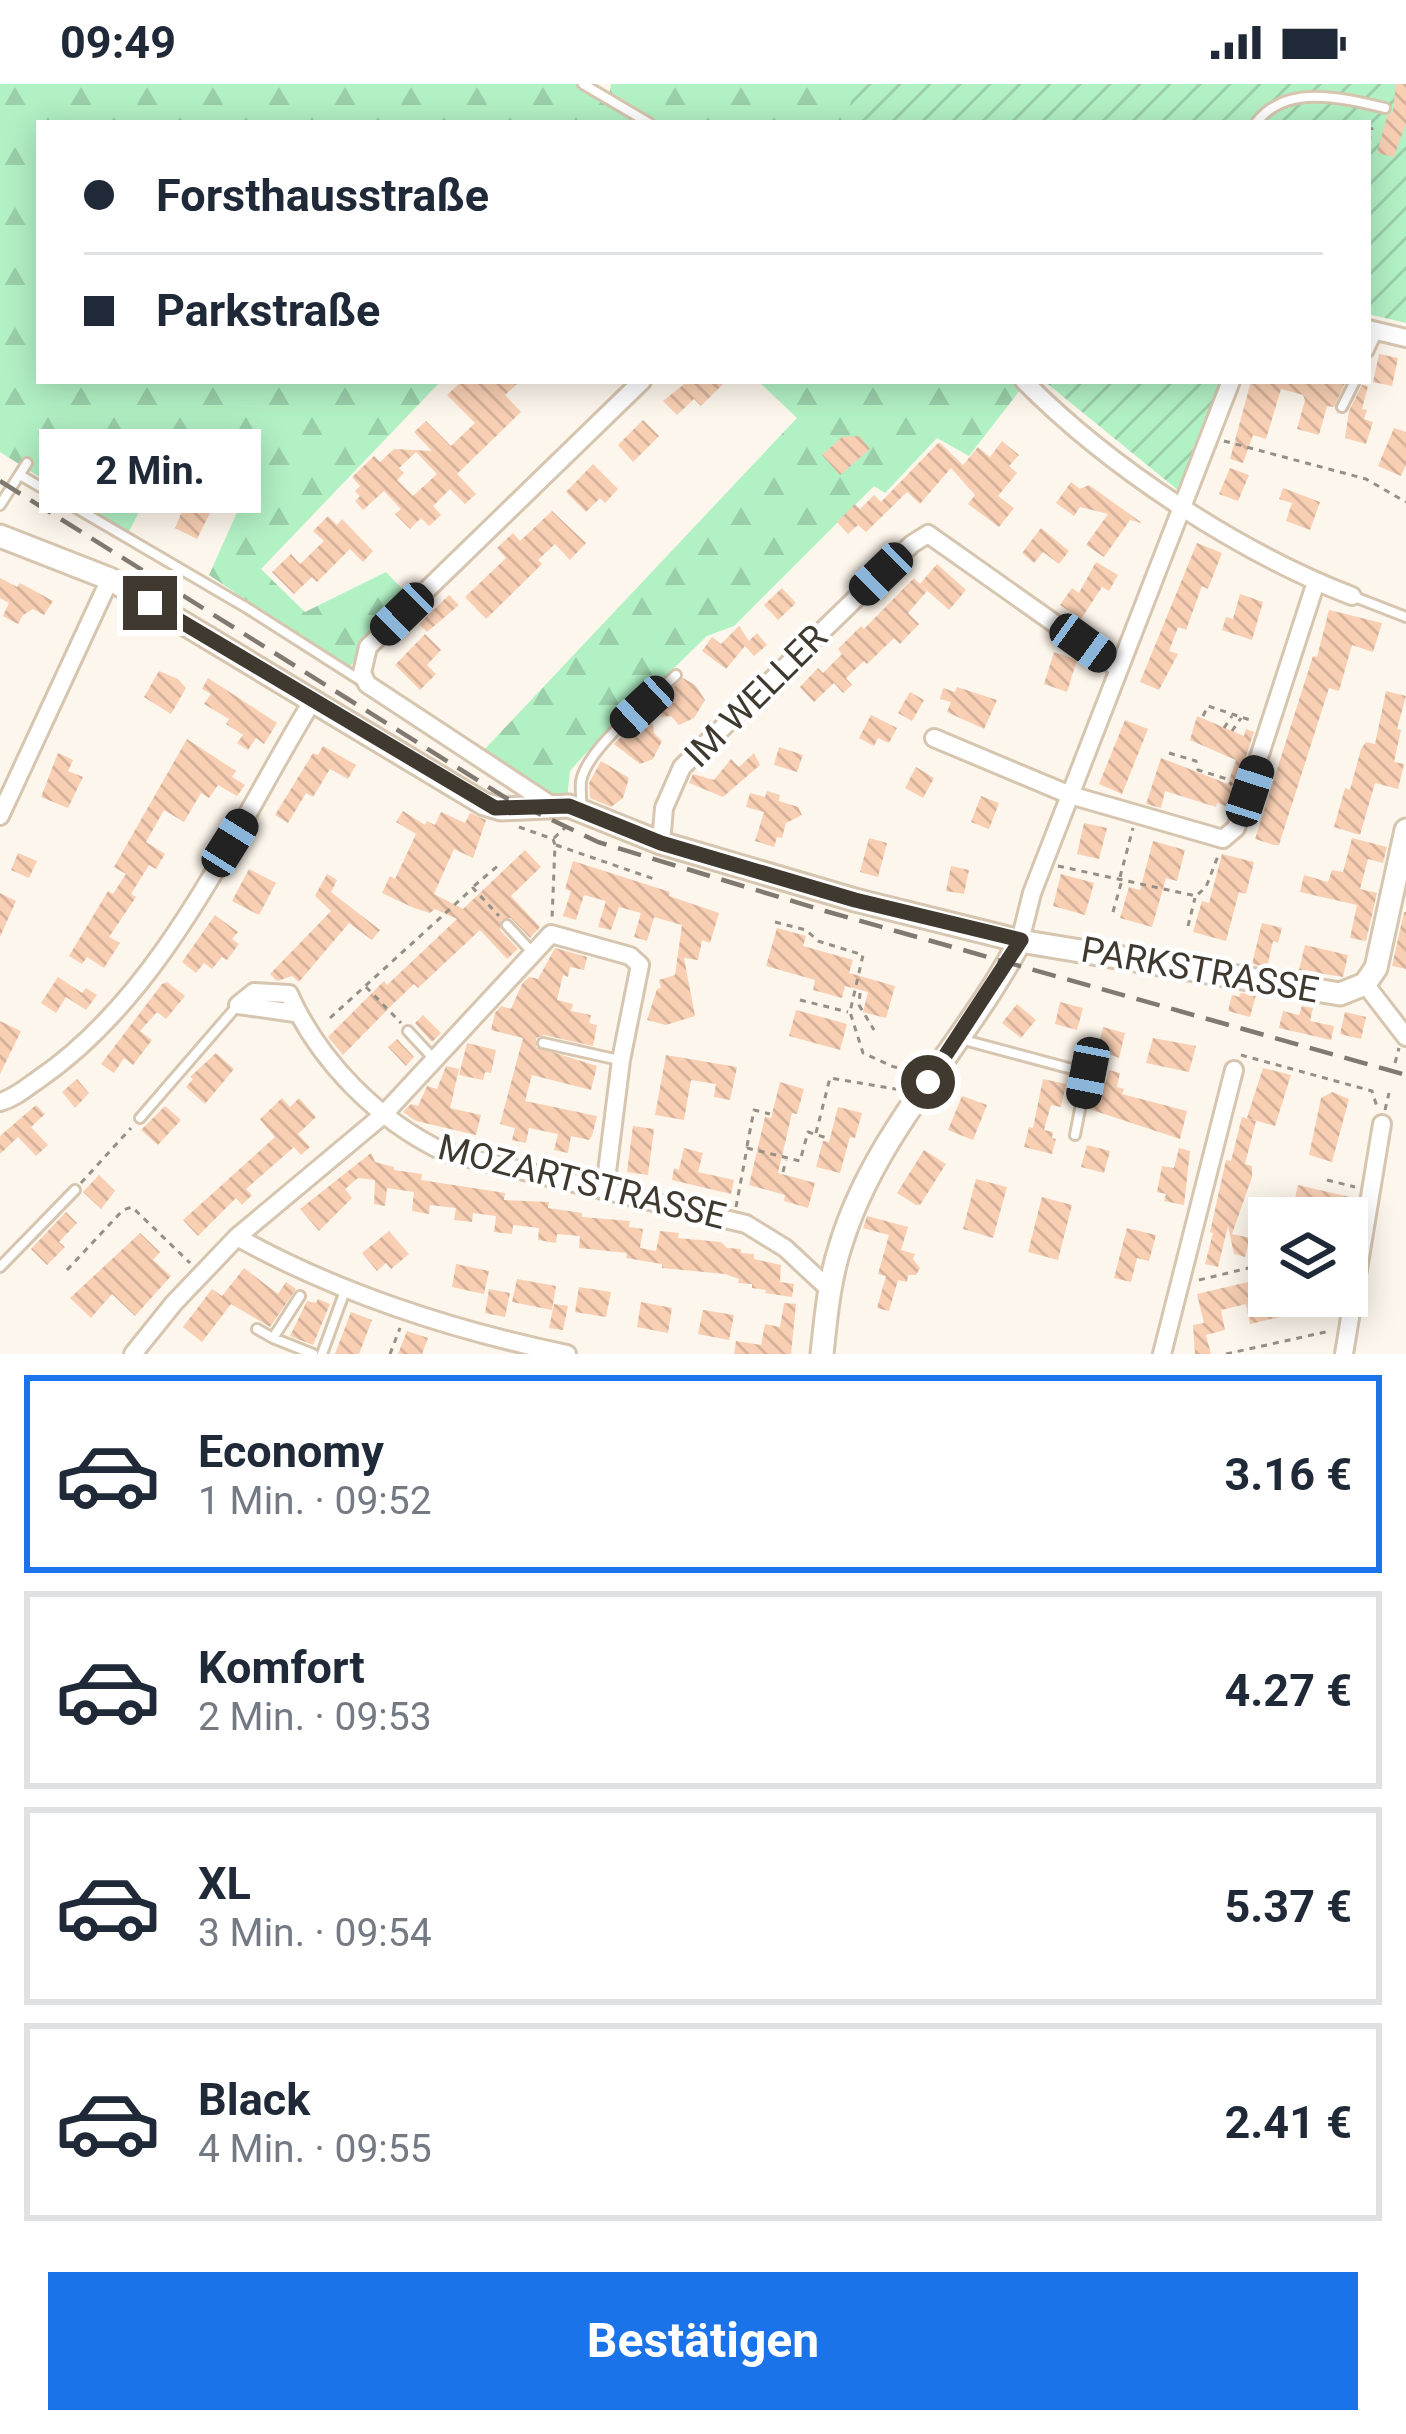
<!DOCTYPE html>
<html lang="de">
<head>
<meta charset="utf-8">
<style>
	body { margin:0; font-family:Roboto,sans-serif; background:#f2f2f3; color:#1f2937; height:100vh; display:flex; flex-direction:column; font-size:45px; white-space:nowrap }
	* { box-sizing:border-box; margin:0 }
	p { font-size:39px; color:#747a83 }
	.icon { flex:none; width:66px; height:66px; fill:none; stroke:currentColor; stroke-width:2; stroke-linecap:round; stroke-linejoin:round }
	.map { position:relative; height:1270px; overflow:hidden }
	.details { display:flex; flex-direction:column; background:#fff; flex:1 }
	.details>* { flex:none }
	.banner { position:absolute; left:36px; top:36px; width:1335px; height:264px; border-radius:0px; box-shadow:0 6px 30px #0003; display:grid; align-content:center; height:264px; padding:0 48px; background:#fff }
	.controls { position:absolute; left:1248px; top:1113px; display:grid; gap:24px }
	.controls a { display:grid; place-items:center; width:120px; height:120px; border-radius:0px; background:#fff; box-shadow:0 6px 30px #0003; font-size:60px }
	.end { position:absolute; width:54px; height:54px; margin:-27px; border:15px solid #3f3930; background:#fff; box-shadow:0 0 0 6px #fff }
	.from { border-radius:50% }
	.bubble { position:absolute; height:84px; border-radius:0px; background:#fff; box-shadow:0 6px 30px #0003; font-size:39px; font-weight:700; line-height:84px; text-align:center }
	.car { position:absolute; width:36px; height:72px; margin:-36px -18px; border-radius:15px; box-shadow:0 0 9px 3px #0007; background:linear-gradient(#222 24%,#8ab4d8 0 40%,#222 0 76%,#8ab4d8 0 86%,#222 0) }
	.banner b { display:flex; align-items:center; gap:42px; height:114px; font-size:45px }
	.banner b+b { border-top:3px solid #e0e1e3 }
	.banner i { width:30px; height:30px; background:#1f2937 }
	ul { padding:21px 0 0; list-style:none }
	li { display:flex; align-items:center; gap:36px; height:198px; margin:0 24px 18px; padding:0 24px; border:6px solid #e0e1e3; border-radius:0px }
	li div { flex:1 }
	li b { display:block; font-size:45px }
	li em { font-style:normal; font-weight:700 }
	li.on { border-color:#1a73e8 }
	li>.icon { width:108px; height:108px; stroke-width:1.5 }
	.cta { display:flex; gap:24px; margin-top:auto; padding:24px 48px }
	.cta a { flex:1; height:138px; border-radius:0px; background:#1a73e8; color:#fff; font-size:48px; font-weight:700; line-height:138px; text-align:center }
	.status { display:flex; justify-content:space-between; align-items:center; height:84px; padding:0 60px; background:#fff; direction:ltr }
	.status svg { height:33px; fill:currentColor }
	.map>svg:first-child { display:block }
</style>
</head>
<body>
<div class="status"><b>09:49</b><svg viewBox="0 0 49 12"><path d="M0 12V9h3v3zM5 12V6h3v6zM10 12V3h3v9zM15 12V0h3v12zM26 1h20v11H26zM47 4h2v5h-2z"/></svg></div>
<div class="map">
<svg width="1406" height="1270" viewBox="0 0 1406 1270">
	<defs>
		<pattern id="forest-firs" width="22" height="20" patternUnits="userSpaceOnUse" patternTransform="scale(3)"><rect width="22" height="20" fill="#b2f1c4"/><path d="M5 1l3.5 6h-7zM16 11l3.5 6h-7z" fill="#9acfa9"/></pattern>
		<pattern id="garden-furrows" width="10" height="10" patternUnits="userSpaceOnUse" patternTransform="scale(3)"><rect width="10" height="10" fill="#b2f1c4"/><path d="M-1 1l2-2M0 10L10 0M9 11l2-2" fill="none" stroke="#9acfa9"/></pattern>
		<pattern id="building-back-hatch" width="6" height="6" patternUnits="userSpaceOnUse" patternTransform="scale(3)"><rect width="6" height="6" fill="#f8cfb3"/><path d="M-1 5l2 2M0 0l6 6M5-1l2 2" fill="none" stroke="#d6b29a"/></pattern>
	</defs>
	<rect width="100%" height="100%" fill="#fdf6ec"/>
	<path fill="url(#forest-firs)" d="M0 0H588L609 12 611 0H1167L1161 39H39V297H441L261 485 305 528 386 488 408 511 348 585 209 491 243 415 169 372 128 449 0 368Z
		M758 297H1027L969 372 937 354 885 409 874 402 734 542 707 552 584 671 570 687 567 714 543 712 482 668 797 334Z"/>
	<path fill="url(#garden-furrows)" d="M856 0H1406V239L1368 230V39H845Z
		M1044 297H1221L1179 407Z"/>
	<path fill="url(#building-back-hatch)" fill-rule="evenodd" d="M1396 0H1406V39L1394 73 1377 69 1387 32 1393 27Z
		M1379 270 1398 274 1392 302 1373 298Z
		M462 297H520L505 311 521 328 457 390 476 410 465 420 450 405 433 422 441 431 429 442 421 434 410 445 395 430 401 425 384 407 363 426 355 417 360 412 355 407 360 402 352 393 374 372 380 378 394 365 432 367 414 348 426 337 451 362 475 339 447 311ZM416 368 437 390 413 412 397 396 404 389 399 384Z
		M688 297H726L701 322 694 315 677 331 663 317Z
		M1251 297H1346L1334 323 1327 322 1319 351 1297 345 1305 316 1303 311 1281 305 1266 355 1253 351 1243 379 1230 375Z
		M1362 301 1368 302 1362 325 1367 326 1364 335 1373 338 1366 360 1345 354 1349 327Z
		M643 336 659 352 633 378 618 361Z
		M1394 344 1406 348V381L1401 392 1378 382Z
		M859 352 870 365 840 391 822 371 842 353Z
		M1002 357 1019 371 1009 382 1017 389 998 412 1014 424 999 443 968 420 975 411 951 384 920 420 907 408 866 448 858 441 848 450 837 438 855 420 860 425 874 411 881 418 939 358 963 381 978 363 990 373Z
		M593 380 618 405 605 419 600 414 586 428 566 408Z
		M1230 384 1249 391 1238 417 1219 410Z
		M1071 398 1080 405 1089 401 1142 439 1130 436 1104 473 1086 461 1108 430 1080 423 1074 432 1056 419Z
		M1283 404 1320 418 1310 446 1286 437 1292 419 1279 415Z
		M188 413 212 425 197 455 175 444Z
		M552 427 586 459 570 476 555 460 538 476 542 480 486 535 465 513 506 474 497 464 513 449 520 457Z
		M328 432 337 441 342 435 373 467 363 478 350 465 317 498 312 493 294 510 272 488 291 470 300 480 324 457 313 447Z
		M1041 444 1069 467 1059 480 1043 468 1034 479 1022 469Z
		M1197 459 1222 469 1208 505 1202 502 1186 546 1178 543 1169 567 1178 570 1159 606 1140 598Z
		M1096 478 1118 491 1109 507 1102 503 1081 535 1060 521 1072 504 1079 509Z
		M937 480 966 506 949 526 921 501 927 507 908 529 919 540 900 560 894 554 867 580 864 577 846 594 852 601 843 609 834 599 814 618 800 603 818 584 823 589 842 570 838 565 861 542 864 545 914 494 920 500Z
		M0 494 17 503 20 499 53 517 44 531 33 525 23 531 18 540 3 532 9 519 0 514Z
		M782 504 796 519 778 536 764 521Z
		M1240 510 1263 518 1252 556 1222 546 1226 533 1233 535Z
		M449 511 459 521 427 548 419 540Z
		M1329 526 1382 539 1373 568 1352 561 1339 607 1329 604 1279 761H1274L1255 755 1313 572 1317 573Z
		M739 542 749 557 757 549 767 561 754 572 745 562 726 585 702 567 712 553 721 560Z
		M425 550 441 566 427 581 436 590 420 606 395 581Z
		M1054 568 1077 576 1067 608 1044 600Z
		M159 587 178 595 186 604 171 630 144 613Z
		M208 594 277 639 264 660 256 654 248 666 237 659 243 651 226 640 229 635 204 620 211 610 202 605Z
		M683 594 695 601 705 616 694 634 679 641 671 632 661 633 662 624 657 619Z
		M957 603 997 616 984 645 947 628 951 618 940 615 943 604 955 608Z
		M1386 607 1406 612 1397 645 1401 646 1394 678 1404 680 1398 705 1375 699 1360 751 1334 743 1345 704 1350 706 1361 665 1366 658 1375 660Z
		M910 608 924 616 912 637 898 629Z
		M871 631 897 644 889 659 878 654 874 662 859 654Z
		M1197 632 1244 652 1246 645 1254 648 1229 723 1217 719 1216 723 1165 707 1161 724 1146 720 1161 674 1228 700 1236 676 1190 656Z
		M639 635 644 640H653L654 649 662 657 653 675 640 680 614 660Z
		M1125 636 1148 645 1122 710 1099 700Z
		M187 655 236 687 232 693 245 701 237 712 218 701 209 714 201 709 184 738 164 726 146 758 165 770 156 785 149 781 131 810 136 813 109 853 120 859 104 884 87 873 82 880 69 872 108 807 113 810 126 790 114 783Z
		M323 662 356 681 348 695 330 685 313 713 306 709 288 739 275 731 313 669 318 671Z
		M779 663 803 671 797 688 774 681Z
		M58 669 73 676 68 687 83 693 68 724 41 713Z
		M754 669 760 681 723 713 689 699 693 690 714 696 731 675 739 683Z
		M601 677 629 694 623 714 611 723 590 714 589 699Z
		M916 683 934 694 923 714 905 704Z
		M767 707 780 711 779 717 798 723 802 731 786 739 782 754 777 753 774 763 755 757 764 728 746 723 750 709 765 713Z
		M981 712 999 719 989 745 971 738Z
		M403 727 425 741 427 737 435 741 441 728 465 739 470 729 486 736 473 774 454 765 434 810 463 825 525 766 541 783 511 812 540 843 530 854 511 834 501 836 500 846 518 865 507 875 480 846 418 904 414 900 394 919 343 971 328 953 384 897 387 901 457 835 435 825 430 829 414 824 382 809 390 792 395 795 416 750 396 738Z
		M1084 739 1107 744 1099 775 1077 770Z
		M869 754 887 759 878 793 860 788Z
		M1352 754 1387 763 1383 779 1368 775 1360 805 1377 809 1366 857 1350 854 1357 821 1300 808 1304 791 1328 798 1332 786 1343 788Z
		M1153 757 1185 766 1177 797 1166 794 1152 843 1120 834 1129 803 1140 806Z
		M18 769 37 777 29 794 11 786Z
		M1222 770 1254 778 1246 810 1239 808 1226 857 1193 848 1202 817 1209 819Z
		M573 777 670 808 669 812 719 829 710 859 702 856 698 876 684 874 695 932 666 941 647 936 657 905 661 904 659 896 675 891 682 841 654 833 647 857 634 853 641 829 619 823 611 846 598 843 606 817 584 811 576 836 563 832 571 807 565 805Z
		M951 782 969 786 964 810 946 807Z
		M249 785 276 799 259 831 232 817Z
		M327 790 337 796 331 808 380 846 372 856 349 839 299 898 292 892 277 897 270 890 331 827 315 812Z
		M1061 790 1094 799 1085 831 1053 822Z
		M0 809 16 817 0 853Z
		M1404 828H1406V885L1392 882Z
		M215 831 238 848 232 855 239 860 227 876 222 873 212 885 204 879 196 889 182 878Z
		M1262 839 1282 844 1278 859 1273 857 1267 883 1252 880Z
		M777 844 806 852 803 862 853 876 849 889 895 902 886 934 863 928 868 908 845 902 842 914 813 906 815 896 766 882Z
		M1305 861 1348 871 1343 893 1299 886Z
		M555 864 587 873 584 886 570 883 568 893 563 891 557 916 573 920 571 927 591 931 589 939 597 941 593 962 544 951 536 954V963L597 982 591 1006 532 991 525 1017 597 1032 592 1052 589 1056 571 1052 568 1069 554 1066 558 1050 529 1044 526 1059 512 1056 515 1044 500 1040 523 954 491 946 495 929 501 922 511 925 522 900 529 893 538 895Z
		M58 893 82 909 86 904 97 911 86 926 66 913 56 929 41 919Z
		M167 898 185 912 166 935 157 928 140 947 152 956 133 981 124 974 114 989 101 980 162 900Z
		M1241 909 1256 911 1250 933 1228 927 1232 911 1239 913Z
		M1060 918 1083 924 1077 946 1055 940Z
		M1017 920 1036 936 1021 954 1002 939Z
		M1302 922 1313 924 1310 937 1334 942 1331 956 1279 944 1283 927 1299 931Z
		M796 926 847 940 840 966 789 952Z
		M1345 928 1366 933 1361 955 1340 950Z
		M423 931 441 949 432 958 415 939Z
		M0 937 21 947 0 990Z
		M1103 943 1125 949 1119 974 1098 966Z
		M1153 954 1196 962 1189 988 1146 979Z
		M397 955 414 973 406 982 388 963Z
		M467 959 496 966 491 989 485 988 483 996 459 991Z
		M216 969 234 985 205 1020 186 1003 193 995 190 993Z
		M666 971 737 983 730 1016 714 1013 716 1000 691 996 684 1036 655 1031Z
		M446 982 459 985 450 1024 481 1031 476 1051 416 1037 403 1028 411 1020 418 1022 427 1002 437 1005Z
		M1263 984 1291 991 1275 1042 1247 1034Z
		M1109 986 1120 989 1117 1003 1124 1005 1122 1010 1187 1027 1180 1055 1089 1025 1097 997 1105 999Z
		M77 995 89 1009 75 1024 62 1008Z
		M1043 995 1066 1000 1061 1023 1051 1021 1044 1046 1053 1048 1052 1054 1056 1055 1052 1070 1024 1063 1029 1043 1033 1044Z
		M780 998 804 1005 797 1030 792 1029 778 1089 815 1099 808 1124 784 1117 785 1111 749 1101 765 1033 771 1034Z
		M1332 1008 1349 1015 1332 1078 1309 1071 1321 1014Z
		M962 1012 987 1021 973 1056 948 1046Z
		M282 1014 290 1023 299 1014 316 1033 298 1050 310 1063 301 1071 294 1063 246 1105 252 1111 242 1121 236 1114 198 1152 183 1136 275 1053 260 1035Z
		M36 1021 45 1030 31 1043 48 1061 36 1072 18 1053 0 1070V1052Z
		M165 1022 181 1036 158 1061 141 1046Z
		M838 1023 862 1029 855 1054 850 1053 840 1089 816 1083 823 1057 829 1058Z
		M1242 1033 1256 1037 1245 1080 1252 1082V1093L1232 1150 1250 1154 1245 1173 1234 1170 1228 1142 1218 1183 1205 1180 1213 1149 1210 1148 1226 1076 1231 1077Z
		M633 1042 654 1045 648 1091 627 1088Z
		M1087 1061 1110 1067 1104 1089 1081 1083Z
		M684 1064 703 1069 698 1088 734 1096 731 1110 672 1096 674 1084 679 1086Z
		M1179 1064 1190 1067 1184 1121 1164 1117 1166 1110 1157 1108 1162 1082 1174 1084Z
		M924 1066 946 1080 920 1121H916L897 1109Z
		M371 1069 375 1078 394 1083V1086L422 1090 421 1096 505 1109 504 1116 549 1118 548 1124 582 1129V1133L630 1137 629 1143 643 1145 640 1164 656 1167 660 1147 679 1149 678 1154 721 1158 727 1164 741 1165V1169L754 1170V1175L781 1181 780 1198 794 1200 792 1213 765 1209 766 1206 752 1204V1200L738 1199 739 1195 725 1190 662 1184V1180L626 1174 627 1169 579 1164 580 1152 557 1150 556 1159 538 1156 539 1144 513 1141 512 1150 494 1148 496 1132 473 1129 472 1138 454 1136 456 1124 430 1121 429 1130 412 1127 414 1108 387 1104 385 1122 374 1120 375 1096 358 1094 345 1105 352 1114 319 1147 300 1125Z
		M99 1091 115 1107 101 1125 83 1108Z
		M976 1095 1007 1103 993 1154 963 1145Z
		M1298 1101 1354 1114 1350 1134 1291 1132Z
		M1042 1113 1072 1121 1058 1176 1028 1168Z
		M66 1128 77 1139 59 1158 65 1163 47 1181 31 1165Z
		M867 1132 908 1143 901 1166 915 1170 913 1175 920 1184 916 1191H908L907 1198 898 1196 889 1227 877 1224 886 1192 878 1190 889 1151 863 1144Z
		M1127 1144 1156 1151 1149 1177 1137 1174 1131 1198 1114 1194Z
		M389 1147 409 1170 391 1185 386 1179 377 1187 362 1169Z
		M140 1149 160 1168 153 1176 171 1192 135 1232 112 1210 91 1234 70 1214Z
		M456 1180 489 1187 484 1210 452 1203Z
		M244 1184 278 1210 286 1198 296 1205 270 1243 231 1220 202 1258 183 1243 212 1205 222 1212Z
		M1265 1194 1269 1212H1341L1340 1219 1250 1240 1246 1220 1221 1226 1225 1246 1206 1251 1211 1270H1195L1193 1241 1204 1239 1197 1210Z
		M517 1195 556 1202 552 1226 512 1218Z
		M579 1203 611 1208 606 1233 575 1228Z
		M489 1205 510 1209 505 1233 485 1229Z
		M318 1215 330 1220 313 1261 290 1252 307 1217 316 1219Z
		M641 1218 672 1224 668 1249 637 1243Z
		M784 1219 796 1220 791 1270H734L736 1257 761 1261 765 1240 780 1243Z
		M554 1220 568 1222 563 1246 549 1244Z
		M703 1226 734 1231 729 1256 698 1250Z
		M351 1228 372 1236 359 1270H335Z
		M407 1247 428 1254 422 1270H398Z"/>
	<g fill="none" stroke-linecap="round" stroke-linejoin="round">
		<defs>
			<path id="service" d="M583 0 649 39
				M1256 39C1285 0 1339 13 1385 24
				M1368 268 1377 249
				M1342 323 1355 297
				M20 391 247 524 363 598
				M0 421 27 379
				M1352 512 1406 533
				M581 726C582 717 580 706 581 697 588 662 651 615 676 591
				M507 841 532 868
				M408 947 433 974
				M964 956 1087 989 1075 1051
				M543 959 619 976
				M140 1034 237 922
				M0 1183 75 1106
				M300 1212 273 1254 313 1270
				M257 1245 273 1254
				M322 1270 346 1204"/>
			<path id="minor" d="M1368 245 1406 254
				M1024 297C1110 384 1238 468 1352 512
				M934 654 1070 711 1223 755 1236 744 1316 498
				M551 721 367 600 362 589 368 563 642 297
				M0 732 110 495
				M661 759 664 724 682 683 912 460 928 450 1119 585
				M1020 857 1032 809 1231 297
				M1365 900 1406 953
				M295 929 238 921 254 908 289 910C319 977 377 1036 444 1068L746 1140 785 1164 829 1205
				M0 1018C15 1014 27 1003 39 995 166 908 235 743 313 616
				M237 1153C337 1209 455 1247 567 1270
				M133 1270 174 1219 237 1153 383 1031 551 850 630 872 640 881 621 976 605 1104
				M1162 1270 1234 986
				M1344 1270 1382 1040"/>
			<path id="tertiary" d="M0 452 110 495 484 720 501 725 569 722 661 759 855 816 1020 857 1340 910 1365 900 1376 884 1406 746
				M822 1270C826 1233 829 1196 841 1160 876 1046 966 960 1020 857"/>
		</defs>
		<use href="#service" stroke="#d6c5af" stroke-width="14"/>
		<use href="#minor" stroke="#d6c5af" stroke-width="22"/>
		<use href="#tertiary" stroke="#d6c5af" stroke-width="27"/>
		<path stroke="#968f86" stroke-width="3" stroke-dasharray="6 6" stroke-linecap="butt" d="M1368 42 1372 45 1368 60
			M1224 357 1366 395 1406 418
			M1203 632 1208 622 1253 637
			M1224 644 1232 632
			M1232 647 1241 634
			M1169 669 1196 677 1198 686 1227 695 1232 701
			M519 743 553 755 555 761 552 835
			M554 754 569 740
			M556 761 657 796
			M1058 782 1196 812 1206 803 1218 772
			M1120 793 1133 744
			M474 802 500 780
			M1113 828 1122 796
			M775 838 806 846 818 857 863 871 850 928 863 969 894 983 911 984
			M1188 842 1195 814
			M366 903 401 939
			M860 909 859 921 874 946
			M800 916 848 928
			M330 934 473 804 499 832
			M1241 971 1372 1007 1378 1026
			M1395 979 1399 964
			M1385 1026 1389 1009
			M816 1049 830 994 901 1006
			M747 1062 754 1026 770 1030
			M783 1088 786 1076
			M1327 1096 1355 1103
			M81 1099 131 1044
			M736 1123 747 1064 800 1077 808 1048 827 1054
			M67 1186 123 1126 132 1123 190 1179
			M1199 1196 1269 1179
			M390 1270 400 1244
			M1226 1270 1330 1247"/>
		<use href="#service" stroke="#fff" stroke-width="8"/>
		<use href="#minor" stroke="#fff" stroke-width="16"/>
		<use href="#tertiary" stroke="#fff" stroke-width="21"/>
		<path stroke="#807970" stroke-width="4.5" stroke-dasharray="24 12" stroke-linecap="butt" d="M0 397 506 714 598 758 825 827 1406 991"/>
	</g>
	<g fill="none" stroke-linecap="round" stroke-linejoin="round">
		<path stroke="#3f3930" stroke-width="15" d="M150 519 495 724 569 722 661 759 855 816 1021 856 928 998"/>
	</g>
	<g text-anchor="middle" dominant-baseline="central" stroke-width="9" stroke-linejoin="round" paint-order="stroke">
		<g font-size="36" fill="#3f3930" stroke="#fff">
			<text transform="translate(756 612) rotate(-45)">IM WELLER</text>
			<text transform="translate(1200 886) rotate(10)">PARKSTRASSE</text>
			<text transform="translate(582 1098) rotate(14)">MOZARTSTRASSE</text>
		</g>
	</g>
</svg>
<div class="controls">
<a><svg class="icon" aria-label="layers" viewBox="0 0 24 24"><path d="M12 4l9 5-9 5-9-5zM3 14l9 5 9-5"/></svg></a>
</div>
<i class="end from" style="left:928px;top:998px"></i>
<i class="end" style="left:150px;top:519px"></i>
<div class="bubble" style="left:39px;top:345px;width:222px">2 Min.</div>
<i class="car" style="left:881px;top:490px;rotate:226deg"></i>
<i class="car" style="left:402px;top:530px;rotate:226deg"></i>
<i class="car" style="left:1083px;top:559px;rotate:126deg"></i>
<i class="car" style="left:642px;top:623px;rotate:227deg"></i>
<i class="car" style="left:1250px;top:707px;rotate:18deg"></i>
<i class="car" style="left:230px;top:759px;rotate:32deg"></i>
<i class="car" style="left:1088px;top:989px;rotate:191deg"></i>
<div class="banner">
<b><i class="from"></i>Forsthausstraße</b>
<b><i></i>Parkstraße</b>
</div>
</div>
<section class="details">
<ul>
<li class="on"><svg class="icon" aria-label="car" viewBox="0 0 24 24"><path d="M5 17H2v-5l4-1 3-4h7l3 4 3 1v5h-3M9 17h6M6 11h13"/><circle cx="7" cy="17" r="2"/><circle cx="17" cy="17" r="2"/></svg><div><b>Economy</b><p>1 Min. · 09:52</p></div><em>3.16 €</em></li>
<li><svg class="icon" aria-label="car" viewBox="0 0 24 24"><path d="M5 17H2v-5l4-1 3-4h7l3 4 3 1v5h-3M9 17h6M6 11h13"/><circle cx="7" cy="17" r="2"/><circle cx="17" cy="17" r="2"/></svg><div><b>Komfort</b><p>2 Min. · 09:53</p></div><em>4.27 €</em></li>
<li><svg class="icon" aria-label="car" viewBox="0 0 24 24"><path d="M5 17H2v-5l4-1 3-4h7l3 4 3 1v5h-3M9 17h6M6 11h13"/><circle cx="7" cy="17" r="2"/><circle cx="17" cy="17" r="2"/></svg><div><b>XL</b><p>3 Min. · 09:54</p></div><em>5.37 €</em></li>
<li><svg class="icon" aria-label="car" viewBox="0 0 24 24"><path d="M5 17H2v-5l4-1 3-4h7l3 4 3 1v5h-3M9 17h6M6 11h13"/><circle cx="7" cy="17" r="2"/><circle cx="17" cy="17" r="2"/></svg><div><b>Black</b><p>4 Min. · 09:55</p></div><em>2.41 €</em></li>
</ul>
<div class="cta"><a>Bestätigen</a></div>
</section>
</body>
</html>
